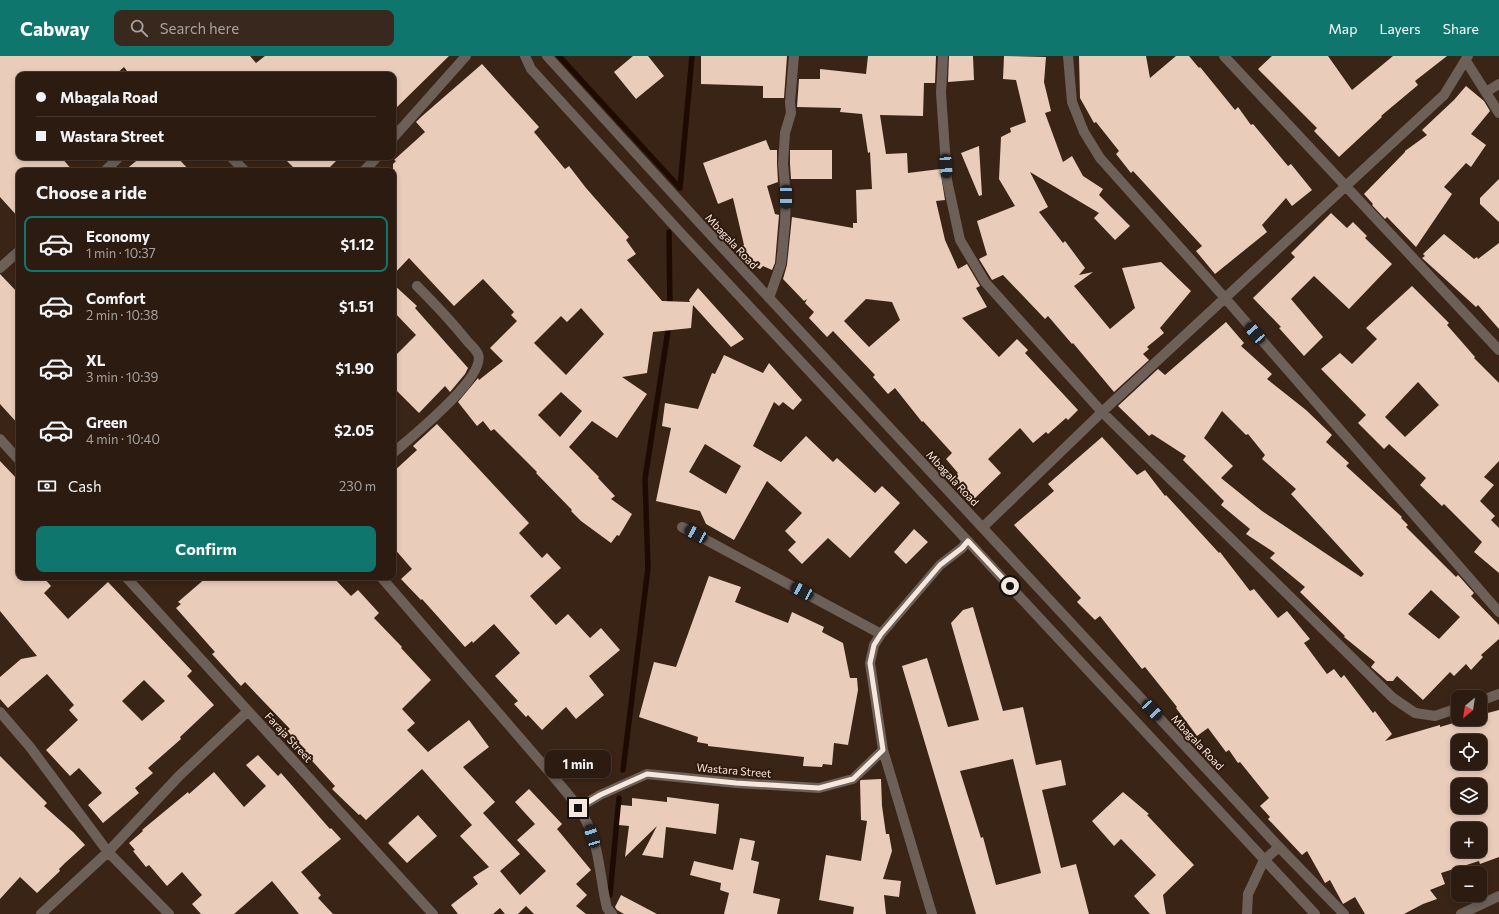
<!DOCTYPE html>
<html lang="en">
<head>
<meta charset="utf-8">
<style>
	body { margin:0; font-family:Commissioner,sans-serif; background:#38281e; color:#f1f3f6; height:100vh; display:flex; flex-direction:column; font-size:15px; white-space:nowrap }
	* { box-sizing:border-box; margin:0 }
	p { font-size:13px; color:#a6a19f }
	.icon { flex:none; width:22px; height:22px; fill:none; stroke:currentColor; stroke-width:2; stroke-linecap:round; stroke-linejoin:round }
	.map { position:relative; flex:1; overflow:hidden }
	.sheet { position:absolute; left:16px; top:112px; width:380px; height:412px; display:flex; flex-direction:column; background:#2c1b10; border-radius:8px; box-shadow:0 2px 6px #0003,0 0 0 1px #483930 }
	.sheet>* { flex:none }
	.hud { position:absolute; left:16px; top:16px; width:380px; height:88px; border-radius:8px; box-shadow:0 2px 6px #0003,0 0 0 1px #483930; display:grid; align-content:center; height:88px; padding:0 20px; background:#2c1b10 }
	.needle { width:26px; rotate:210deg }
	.buttons { position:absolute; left:1451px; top:634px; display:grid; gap:8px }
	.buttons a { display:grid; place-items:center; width:36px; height:36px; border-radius:8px; background:#2c1b10; box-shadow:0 2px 6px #0003,0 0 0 1px #483930; font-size:20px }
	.end { position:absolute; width:18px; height:18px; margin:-9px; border:5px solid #f6e7de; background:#111; box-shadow:0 0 0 2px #111 }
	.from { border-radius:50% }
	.bubble { position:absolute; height:28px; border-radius:8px; background:#2c1b10; box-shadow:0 2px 6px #0003,0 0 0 1px #483930; font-size:13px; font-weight:700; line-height:28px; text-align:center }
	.car { position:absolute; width:12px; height:24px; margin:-12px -6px; border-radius:5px; box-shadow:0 0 3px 1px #0007; background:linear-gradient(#222 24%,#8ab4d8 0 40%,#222 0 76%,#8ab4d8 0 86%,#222 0) }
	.hud b { display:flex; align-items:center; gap:14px; height:38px; font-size:15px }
	.hud b+b { border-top:1px solid #483930 }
	.hud i { width:10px; height:10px; background:#f1f3f6 }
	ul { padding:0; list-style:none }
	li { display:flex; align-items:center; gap:12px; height:56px; margin:0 8px 6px; padding:0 12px; border:2px solid transparent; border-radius:8px }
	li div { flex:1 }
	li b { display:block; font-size:15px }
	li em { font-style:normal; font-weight:700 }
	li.on { border-color:#0f766e }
	li>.icon { width:36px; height:36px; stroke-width:1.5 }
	h2 { padding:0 20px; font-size:18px; line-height:48px }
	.pay { display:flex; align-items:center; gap:10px; height:44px; padding:0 20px; font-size:15px }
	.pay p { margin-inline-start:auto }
	.cta { display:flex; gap:8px; margin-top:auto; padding:8px 20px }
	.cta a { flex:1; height:46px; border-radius:8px; background:#0f766e; color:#fff; font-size:16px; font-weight:700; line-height:46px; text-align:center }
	header { display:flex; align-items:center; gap:24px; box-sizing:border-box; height:56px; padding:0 20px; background:#0f766e; color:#fff }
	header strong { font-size:19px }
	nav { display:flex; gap:22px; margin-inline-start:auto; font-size:14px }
	.search { width:280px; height:36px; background:#38281e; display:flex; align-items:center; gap:10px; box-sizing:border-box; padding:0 14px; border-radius:8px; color:#a6a19f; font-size:15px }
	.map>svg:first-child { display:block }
</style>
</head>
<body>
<header>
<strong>Cabway</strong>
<div class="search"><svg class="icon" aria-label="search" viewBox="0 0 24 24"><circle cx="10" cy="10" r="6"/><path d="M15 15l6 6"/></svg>Search here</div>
<nav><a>Map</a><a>Layers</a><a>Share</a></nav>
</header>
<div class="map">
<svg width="1499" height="858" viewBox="0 0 1499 858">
	<rect width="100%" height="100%" fill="#3a2416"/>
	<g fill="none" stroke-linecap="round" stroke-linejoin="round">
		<path stroke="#1e0a01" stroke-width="5.5" d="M559 0 680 132
			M680 132 692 0
			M669 176 670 252
			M623 714 648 512 645 423 669 268
			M610 839 619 742"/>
	</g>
	<path fill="#eaccbb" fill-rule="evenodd" d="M0 0H250L256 7 265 0H449L393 55V19H130L124 11 115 19H19V101H61L73 115H19V162L0 141Z
		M633 0H648L664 20 636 43 614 16Z
		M701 0H787L784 42H763V30L701 28Z
		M868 0H936L935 27H924L923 60 880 59 886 98 907 97 908 117 940 113 945 144 936 145 945 184 958 213 967 208 980 230 976 232 987 251 962 262 999 301 1017 283 1028 294 1025 297 1078 354 1068 364 1066 362 1048 378 1046 376 1033 387 1020 372 988 403 1001 417 974 443 953 421 958 417 946 403 952 397 923 365 922 366 895 332 888 338 873 321 875 319 833 275 827 281 809 262 814 256 805 247 807 243 804 245 783 223 787 209 792 161 853 172V167H857L856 134 872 133 870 96 868 97 862 58 840 56 841 52 797 51 799 23H820V13L866 18ZM866 243 892 246 900 264 869 291 844 265Z
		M949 0H973L974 24 948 26Z
		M1004 0 1046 1 1044 26 1051 55 1045 57 1063 106 1072 100 1083 120 1103 133 1099 139 1130 170 1115 184 1094 162 1099 157 1030 116 1048 151 1039 156 1063 187 1065 185 1085 212 1079 219 1093 216 1074 230 1110 273 1135 252 1122 212 1161 206 1191 235 1160 272 1164 277 1147 291 1149 293 1143 298 1149 304 1114 336 1073 287 1072 288 1048 260 1045 263 1003 219 992 224 979 203 987 199 977 165 1015 150 999 123 1001 81 1011 76 1010 72 1026 66 1016 24 1003 23Z
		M1079 0H1146L1150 22 1176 0H1189L1199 12 1200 11 1235 54 1238 51 1251 69 1253 68 1288 110 1291 108 1312 134 1292 150 1286 142 1262 169 1267 176 1215 218 1196 195 1202 190 1133 115 1131 117 1116 98 1119 95 1096 66 1094 67 1080 42Z
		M1272 0H1328L1352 34 1393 0H1447L1415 25 1418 29 1381 60 1382 61 1339 101 1314 75 1317 72 1258 13Z
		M482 8 539 71 534 76 565 113 569 110 586 132 629 181 626 184 636 198 627 204 662 245 690 246 689 244 698 232 744 283 731 291 693 249 691 272 653 276 647 317 622 321 647 338 617 382 592 365 569 391 599 421 598 422 615 440 611 443 632 458 619 480 617 479 611 487 581 465 571 455 572 454 536 417 537 416 494 373 491 375 483 365 477 370 458 346 478 322 479 324 503 305 490 292 517 265 511 259 514 256 483 223 454 250 409 202 393 219V108L396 105 394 104 425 76 416 66 421 61ZM581 252 604 278 566 319 534 287 561 260 567 266ZM561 336 582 355 560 381 538 359Z
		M1466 30 1484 45 1490 55 1471 78 1486 89 1471 111 1466 107 1444 131 1452 138 1416 191 1387 161 1385 163 1372 149 1373 148 1364 138 1405 96V95L1427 79 1422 74 1454 44Z
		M766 84 770 94H777V108L778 126 767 130 775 158 779 159 775 207 772 214 763 210 760 213 746 206V204L738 191 744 189 733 142 718 148 703 107Z
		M979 90 982 139 979 140 961 97Z
		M790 94H832V123H791L790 108Z
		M141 101H177L190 115H124Z
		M283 101H340L326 115H297Z
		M1499 123V166L1480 148V142Z
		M1331 157 1347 172 1353 166 1367 180 1365 182 1392 208 1349 253 1314 220 1291 243 1323 281 1304 300 1279 272 1281 271 1253 242 1295 201 1291 197Z
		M1444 178 1474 203 1477 201 1478 203 1499 187V273L1478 249 1476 251 1422 202 1425 200 1423 198Z
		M0 218 19 238V369L0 348Z
		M393 228 417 250 415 252 468 312 465 318 450 336 445 330 419 357 393 331V302L416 279 393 255Z
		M1412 230 1449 267 1447 269 1475 301 1474 302 1499 327V405L1484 421 1494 429 1480 445 1495 460 1491 464 1499 472V517L1474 496 1482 486 1444 448 1442 450 1420 429 1426 422 1389 388 1384 393 1358 367 1366 359 1321 313 1340 297 1352 308 1377 283 1366 272ZM1418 326 1439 349 1405 381 1385 361Z
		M1226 266 1244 287 1241 290 1272 318 1267 323 1306 354 1332 379 1326 386 1349 407 1346 410 1402 461 1401 462 1408 469 1406 471 1456 521 1458 519 1474 537 1471 540 1499 569V583L1481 599 1483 601 1471 614 1466 608 1454 620 1450 616 1423 644 1397 620 1393 625H1387L1371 611 1375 606 1344 581 1345 580 1300 536 1305 531 1270 502 1275 497 1246 478 1250 473 1221 449 1224 445 1183 404 1186 400 1152 378 1149 380 1118 350 1158 313 1165 319ZM1222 355 1246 379 1248 378 1265 399 1262 403 1296 433 1291 438 1364 518 1361 521 1262 455 1221 422 1233 410 1204 382ZM1431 534 1460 561 1439 583 1408 558Z
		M724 299 763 317 769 307 802 344 793 354 783 346 779 350 774 346 753 390 781 406 806 380 833 406 837 402 875 437 882 430 900 447 850 502 828 482 802 508 788 494 796 486 785 475 802 457 767 425 734 484 706 468 700 455 656 445 671 372 662 370 665 347 698 353 712 317 715 318ZM705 388 741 410 726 438 689 416Z
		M437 368 529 467 519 477 542 502 547 497 561 512 530 540 556 569 568 558 590 582 601 572 620 594 589 620 604 639 576 663 566 651 542 674 528 659 526 661 514 648 518 645 495 620 520 597 494 568 473 587 472 585 465 591 422 543 421 544 401 523 412 513 393 491V416L417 394 413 390Z
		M1102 381 1137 419 1145 414 1165 440 1166 439 1219 497 1220 496 1250 535 1254 533 1278 562 1287 555 1310 583 1304 587 1327 618 1334 613 1341 622 1344 619 1373 657 1375 655 1392 678 1385 685 1440 669V671L1467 663H1480V659L1499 654V801L1480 808 1479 805 1441 817 1445 828 1430 834 1437 843 1423 848 1404 858H1365L1355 841 1343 848 1330 824 1325 827 1307 795 1302 799 1268 763 1270 761 1260 750 1269 742 1240 706 1238 707 1229 694 1226 696 1208 672 1197 680 1176 652 1177 651 1145 611 1142 613 1100 560 1095 564 1077 546 1081 542 1014 469 1054 435 1048 428ZM1458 685H1480V707H1458ZM1458 729H1480V751H1458ZM1458 773H1480V795H1458Z
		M0 405 19 425V521H43L51 530 44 537 68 563 108 526 192 615 187 620 214 649 180 681 181 683 148 712 153 717 135 732 139 737 103 767 88 749 102 737 79 712 70 720 46 694 78 664 69 654 74 649 47 618 8 652 0 643V621L21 603 37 600 0 555ZM144 624 165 645 142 665 122 645Z
		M914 473 928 486 906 508 894 496Z
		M709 520 741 531 735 546 788 567 792 556 824 571 822 576 843 587 850 622H857L858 634 848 689 834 687 832 709 823 708 822 711 803 710 804 701 708 690V688L697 686 698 681 639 661 654 606 676 611Z
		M207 521H333L351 540 358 534 379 557 374 562 402 591 401 592 431 624 402 653 415 667 407 674 428 696 469 664 489 691 463 711 495 746 483 757 520 798 500 815 520 839 546 815 517 784 535 768 515 746 529 733 562 768 557 773 591 814 576 828 587 839 576 850 586 858H534L526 850 518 858H505L500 852 493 858H458L451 849 478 828 473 821 489 811 460 780 472 769 422 713 366 764 360 758 359 759 332 733 335 730 304 696 306 694 287 675 290 673 245 626 241 630 212 598 215 596 176 552 181 548 178 546Z
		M973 551 1003 655 1023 651 1036 709 1061 704 1066 729 1042 734 1061 812 1076 808 1089 858H976L902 610 927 602 948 671 979 664 951 567 963 554ZM1013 703 1041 817 996 829 983 781 981 782 960 715Z
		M258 699 278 720 281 717 330 773 331 772 341 783 301 816 321 839 318 842 333 858H299L272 825 234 858H201L192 848 202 839 182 816 167 830 149 809 146 811 133 795 135 794 129 787 143 775 142 774 188 736 189 738 214 716 244 751 266 730 246 709Z
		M0 700 47 747 44 750 73 776 85 789 65 807 59 813 60 815 37 837 20 821 0 843Z
		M881 723 882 750 886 778H889L892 795 883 823 901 825 899 841 884 839 886 858H853L854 851 819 844 826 799 861 805 867 765 861 764 860 725 861 724Z
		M1123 736 1149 758 1147 759 1194 809 1163 839 1166 858H1150L1134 840 1156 819 1121 783 1114 790 1092 765Z
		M667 741 719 748 716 778 666 771 663 802 642 799 657 770 625 801 629 770 619 769 621 749 632 750V742L667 746Z
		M418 759 437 780 407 807 388 787Z
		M740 782 755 785 751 804 759 806 753 837 780 843 777 858H724L729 837 720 834 721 827 690 819 694 805 733 814Z
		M621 839 657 858H624L617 854 615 851Z"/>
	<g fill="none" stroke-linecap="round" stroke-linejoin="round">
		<path stroke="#6c6059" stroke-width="10" d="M943 0 941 37 947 124 960 184 985 226 1102 356 1393 642 1415 657 1435 660 1458 652
			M1068 0 1072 46 1084 76 1100 102 1225 242 1499 556
			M1224 0 1499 294
			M1466 5 1499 57
			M1486 36 1499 28
			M393 82 466 0
			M231 101 245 115
			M105 115 119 101
			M364 115 377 101
			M0 212 19 195
			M769 242 781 208 782 199 785 167 786 141 783 108 785 77 791 57 790 46 794 0
			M0 383 19 404
			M393 397C410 382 487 321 478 298 476 294 471 289 468 286 452 266 435 248 417 230
			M682 471 881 578
			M983 471 1102 356 1444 39 1468 0
			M126 521 433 858
			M381 521 552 719C564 734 579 749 587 767 600 793 600 824 607 852L612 858
			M1480 645 1499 638
			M0 656 30 691 108 796 169 858
			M578 752 600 739 647 718 736 727 819 732 853 723 883 694
			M41 858 108 796 179 720 248 655
			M932 858 883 694 870 607 874 589 881 578 940 509 962 492 968 485
			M1247 858 1248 838 1257 819 1264 804 1279 791
			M1461 858 1499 840"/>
		<path stroke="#6c6059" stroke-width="10" d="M525 0 531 13 678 174 1315 858
			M547 0 694 161 1279 791 1344 858"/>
	</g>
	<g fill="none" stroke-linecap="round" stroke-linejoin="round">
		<path stroke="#f6e7de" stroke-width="5" d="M578 752 600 739 647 718 736 727 819 732 853 723 883 694 870 607 874 589 881 578 940 509 962 492 968 485 1010 530"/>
	</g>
	<g text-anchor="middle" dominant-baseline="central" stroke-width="4" stroke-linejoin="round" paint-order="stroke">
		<g font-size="11" fill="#f6e7de" stroke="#301a0d">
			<text transform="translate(732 185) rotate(47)">Mbagala Road</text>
			<text transform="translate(953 422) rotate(47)">Mbagala Road</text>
			<text transform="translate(289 681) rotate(47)">Faraja Street</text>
			<text transform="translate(1198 686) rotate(47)">Mbagala Road</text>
			<text transform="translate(734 714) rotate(5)">Wastara Street</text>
		</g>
	</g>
</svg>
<div class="buttons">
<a><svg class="needle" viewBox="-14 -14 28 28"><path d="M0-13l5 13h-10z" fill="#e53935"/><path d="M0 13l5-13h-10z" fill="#a6a19f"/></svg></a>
<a><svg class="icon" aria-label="locate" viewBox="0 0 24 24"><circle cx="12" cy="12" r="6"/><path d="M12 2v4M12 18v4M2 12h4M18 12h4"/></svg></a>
<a><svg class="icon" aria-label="layers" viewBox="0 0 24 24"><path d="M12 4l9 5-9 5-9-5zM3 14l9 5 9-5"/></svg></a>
<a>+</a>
<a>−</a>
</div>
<i class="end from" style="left:1010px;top:530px"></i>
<i class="end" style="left:578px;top:752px"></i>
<div class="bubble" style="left:545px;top:694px;width:66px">1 min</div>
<i class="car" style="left:946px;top:110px;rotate:176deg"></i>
<i class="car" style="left:786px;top:141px;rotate:180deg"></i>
<i class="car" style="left:1255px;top:277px;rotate:319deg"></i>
<i class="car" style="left:696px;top:478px;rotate:298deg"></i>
<i class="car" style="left:802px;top:535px;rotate:298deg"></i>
<i class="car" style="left:1152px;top:654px;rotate:137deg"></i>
<i class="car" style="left:592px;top:780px;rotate:343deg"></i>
<div class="hud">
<b><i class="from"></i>Mbagala Road</b>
<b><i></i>Wastara Street</b>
</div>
<section class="sheet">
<h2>Choose a ride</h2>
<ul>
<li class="on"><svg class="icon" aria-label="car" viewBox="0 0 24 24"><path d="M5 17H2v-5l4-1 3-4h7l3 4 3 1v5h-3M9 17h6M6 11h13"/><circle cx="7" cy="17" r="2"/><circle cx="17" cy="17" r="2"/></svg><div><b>Economy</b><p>1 min · 10:37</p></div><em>$1.12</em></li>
<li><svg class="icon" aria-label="car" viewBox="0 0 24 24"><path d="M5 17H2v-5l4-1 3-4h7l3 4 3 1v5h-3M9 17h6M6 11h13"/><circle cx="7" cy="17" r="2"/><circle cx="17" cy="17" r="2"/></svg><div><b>Comfort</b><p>2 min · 10:38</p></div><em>$1.51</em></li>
<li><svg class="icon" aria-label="car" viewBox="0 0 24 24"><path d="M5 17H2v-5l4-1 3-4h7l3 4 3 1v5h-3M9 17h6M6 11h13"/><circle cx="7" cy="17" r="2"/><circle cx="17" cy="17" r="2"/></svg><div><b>XL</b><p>3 min · 10:39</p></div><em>$1.90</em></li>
<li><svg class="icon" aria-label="car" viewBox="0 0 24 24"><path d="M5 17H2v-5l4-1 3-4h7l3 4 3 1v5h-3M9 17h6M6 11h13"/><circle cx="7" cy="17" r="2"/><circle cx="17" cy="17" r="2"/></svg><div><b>Green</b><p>4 min · 10:40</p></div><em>$2.05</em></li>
</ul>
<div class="pay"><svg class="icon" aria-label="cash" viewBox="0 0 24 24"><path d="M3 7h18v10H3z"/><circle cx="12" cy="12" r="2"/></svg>Cash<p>230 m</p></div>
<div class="cta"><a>Confirm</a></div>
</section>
</div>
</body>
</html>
